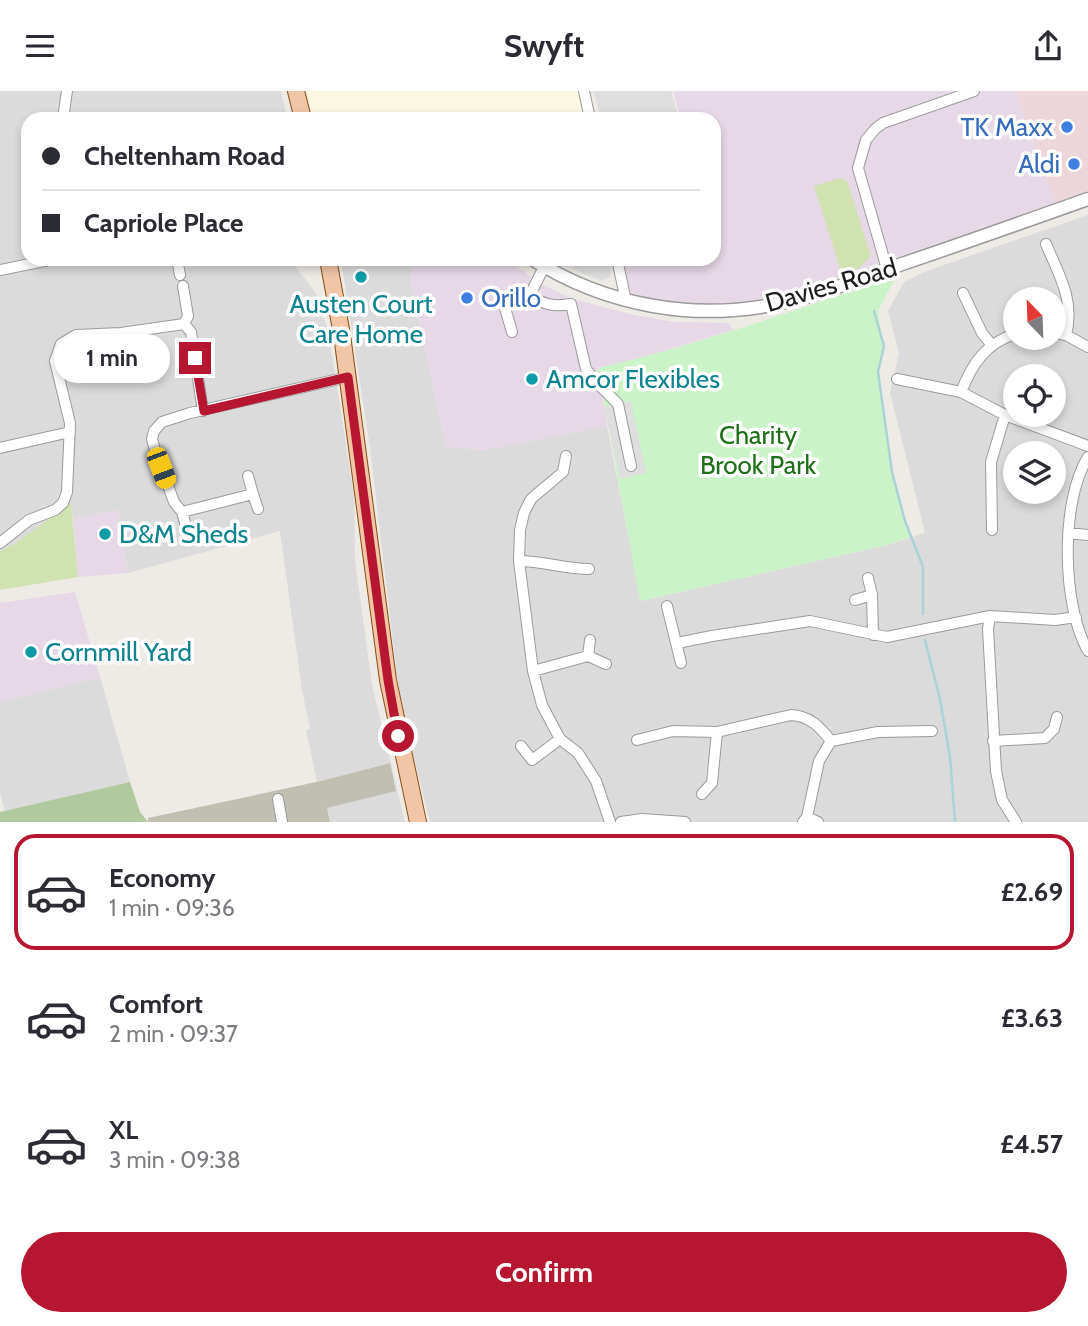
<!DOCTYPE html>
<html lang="en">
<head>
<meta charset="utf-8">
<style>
	body { margin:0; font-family:Cabin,sans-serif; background:#f2f2f3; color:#2b2b33; height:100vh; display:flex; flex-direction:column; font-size:26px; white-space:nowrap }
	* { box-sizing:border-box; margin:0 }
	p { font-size:23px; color:#7c7c81 }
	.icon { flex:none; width:38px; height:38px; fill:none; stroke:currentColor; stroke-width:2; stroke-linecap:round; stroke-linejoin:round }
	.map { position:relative; height:731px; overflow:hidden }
	.details { display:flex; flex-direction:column; background:#fff; flex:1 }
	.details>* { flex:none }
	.hud { position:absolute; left:21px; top:21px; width:700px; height:154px; border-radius:21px; box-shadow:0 4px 10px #0003; display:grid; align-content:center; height:154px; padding:0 21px; background:#fff }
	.needle { width:46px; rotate:337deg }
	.controls { position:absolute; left:1003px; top:196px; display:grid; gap:14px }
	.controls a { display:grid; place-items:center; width:63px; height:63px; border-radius:50%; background:#fff; box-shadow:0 4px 10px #0003; font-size:35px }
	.end { position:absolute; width:32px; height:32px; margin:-16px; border:9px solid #b6162f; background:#fff; box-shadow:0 0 0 4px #fff }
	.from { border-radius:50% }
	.bubble { position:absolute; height:49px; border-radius:24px; background:#fff; box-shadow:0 4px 10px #0003; font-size:23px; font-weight:800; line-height:49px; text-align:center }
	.car { position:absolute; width:21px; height:42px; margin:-21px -10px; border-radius:9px; box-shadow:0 0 5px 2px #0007; background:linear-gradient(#f5c518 24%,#345 0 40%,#f5c518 0 76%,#345 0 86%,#f5c518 0) }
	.hud b { display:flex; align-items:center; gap:24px; height:66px; font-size:26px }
	.hud b+b { border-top:2px solid #e1e1e2 }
	.hud i { width:18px; height:18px; background:#2b2b33 }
	ul { padding:12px 0 0; list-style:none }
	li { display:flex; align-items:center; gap:21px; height:116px; margin:0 14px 10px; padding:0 7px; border:4px solid transparent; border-radius:21px }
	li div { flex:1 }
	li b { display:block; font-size:26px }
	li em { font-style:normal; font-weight:800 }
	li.active { border-color:#b6162f }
	li>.icon { width:63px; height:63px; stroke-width:1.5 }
	.cta { display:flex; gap:14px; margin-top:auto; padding:14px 21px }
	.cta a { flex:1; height:80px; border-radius:42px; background:#b6162f; color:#fff; font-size:28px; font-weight:800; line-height:80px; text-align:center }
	header { display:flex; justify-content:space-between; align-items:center; height:91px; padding:0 21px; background:#fff; font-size:32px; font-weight:800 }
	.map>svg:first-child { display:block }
</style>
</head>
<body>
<header><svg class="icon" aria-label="menu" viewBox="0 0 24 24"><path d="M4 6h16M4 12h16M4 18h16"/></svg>Swyft<svg class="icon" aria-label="share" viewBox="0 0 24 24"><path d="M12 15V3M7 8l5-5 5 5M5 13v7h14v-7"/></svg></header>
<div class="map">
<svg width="1088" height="731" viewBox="0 0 1088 731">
	<rect width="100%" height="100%" fill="#eeeae5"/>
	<path fill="#dcdbdb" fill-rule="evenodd" d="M0 0H281L286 23 275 28H28V168H290L317 204 329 244 354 405 355 470 372 594 405 731H330L327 717 396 699 389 672 317 691 306 639 310 638 302 599 280 440 128 482 118 419 73 428 71 413 16 452 0 460Z
		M1088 124V731H430L407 640 397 585 370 356 341 168H412L410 189 446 356 485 359 607 335 641 510 887 454 925 442 890 302 899 262 888 220 904 191 924 181ZM1015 208H1054V247H1015ZM1015 285H1054V324H1015ZM1015 362H1054V401H1015Z
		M100 586 130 691 5 720 0 702V611Z"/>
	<path fill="#edd6d9" d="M1015 0H1088V100L1055 112Z"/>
	<path fill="#e6d8e6" d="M673 0H1015L1055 112 795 201 746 211 716 214 648 209 630 201 623 168H714V28H681Z
		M412 168H507L541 193 570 207 629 223 674 231 728 232 733 239 640 267 598 277 607 335 485 359 446 356 410 189Z
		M118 419 128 482 78 486 73 428Z
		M75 501 100 586 0 611V512Z"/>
	<path fill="#fbf7e1" d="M307 0H579L584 28H312Z"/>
	<path fill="#c1bfb2" d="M390 672 396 700 327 717 330 731H148V727L321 690Z"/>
	<path fill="#d1e2b1" d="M840 87 847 90 871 165 859 177 842 183 814 95Z
		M71 412 78 486 0 499V460L16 452Z"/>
	<path fill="#b1c99e" d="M130 691 140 721 148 731H0V721Z"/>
	<path fill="#caf3c7" d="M896 185 878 220 883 256 877 281 891 382 910 446 887 454 640 510 598 277C699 254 798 218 896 185Z"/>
	<path fill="#dedede" d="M594 0H671L679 28H601Z
		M557 168H608L611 185 603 190 583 183Z
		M631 310 646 382 620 388 604 316Z"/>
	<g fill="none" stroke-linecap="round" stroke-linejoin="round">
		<path stroke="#aad3d7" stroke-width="2.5" d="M874 220 884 255 878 281 892 381 905 430 923 476V523
			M925 549 940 608 950 666 955 731"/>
		<defs>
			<path id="minor" d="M584 0 590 28
				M63 28 67 0
				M1046 153C1059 184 1075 209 1066 244
				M177 168 180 184
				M617 168 626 210
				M887 178 858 77 866 49 875 38 883 32 974 0
				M0 179 54 168
				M183 195 188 225 184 233
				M963 202 982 242 991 253
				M530 204C544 214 554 216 571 213L586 278 597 292 618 313 631 375
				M512 241 503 210 530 204 544 176
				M1054 242 1066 244 1088 256
				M897 288 961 301 1005 324 1088 355
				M961 301C972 273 986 252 1015 243
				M0 357 70 341
				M566 365 563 381 531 408 524 422 520 439 519 470 533 580 542 614 560 648 578 662 596 690 610 731
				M1088 366C1060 411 1062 515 1088 560
				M253 403 258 418
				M182 421 253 403 248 385
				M992 439 991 371 1005 324
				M1068 442 1088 444
				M190 449 182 421 174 411 155 359 152 348 154 340 162 331 190 322 348 286
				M0 452 29 429 55 419 63 412 67 401 70 332 55 270 61 253 76 244 121 242 184 233 191 241 203 320
				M519 470C543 470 565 478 589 478
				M868 487 872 504 873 544
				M855 509 872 504
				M667 515 681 572
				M990 525 988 538 996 680 1002 709 1016 731
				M677 552 712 545 810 530 887 546 990 525 1055 529 1076 526
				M588 565 606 573
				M533 580 588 565 590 549
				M637 649 673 640 717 641 791 624C810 625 820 636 831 650
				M993 650 1045 647 1054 638 1057 626
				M521 655 532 669 560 648
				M702 703 712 692 717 641
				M278 708 282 731
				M807 726 818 731
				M621 731 642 728 685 731
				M803 731 807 726 819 670 831 650 878 641 932 640"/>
			<path id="tertiary" d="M532 168C606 215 695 231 781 212 821 204 864 186 902 173 964 152 1026 130 1088 108"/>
			<path id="primary" d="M296 0 303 28
				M328 168 342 244 388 589 418 731"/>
		</defs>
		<use href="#minor" stroke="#9b9b9b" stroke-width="12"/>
		<use href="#tertiary" stroke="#9b9b9b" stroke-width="15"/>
		<use href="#primary" stroke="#874e11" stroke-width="18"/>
		<use href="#minor" stroke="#fff" stroke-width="10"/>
		<use href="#tertiary" stroke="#fff" stroke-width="12"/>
		<use href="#primary" stroke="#f1c6a7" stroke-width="16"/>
	</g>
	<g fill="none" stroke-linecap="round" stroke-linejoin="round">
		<path stroke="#b6162f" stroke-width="9" d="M195 267 204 320 348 286 388 589 398 645"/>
	</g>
	<g fill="#3f7fe0" stroke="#fff" stroke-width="2.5">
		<circle cx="1067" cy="36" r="7"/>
		<circle cx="1074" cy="73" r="7"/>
		<circle cx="467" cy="207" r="7"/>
	</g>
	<g fill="#0f9aa8" stroke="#fff" stroke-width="2.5">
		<circle cx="361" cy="186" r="7"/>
		<circle cx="532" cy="288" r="7"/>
		<circle cx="105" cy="443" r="7"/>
		<circle cx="31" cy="561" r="7"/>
	</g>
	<g text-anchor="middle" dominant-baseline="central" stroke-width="7" stroke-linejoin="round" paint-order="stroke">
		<g font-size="26" fill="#366cbe" stroke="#fff" text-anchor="end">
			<text x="1053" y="36">TK Maxx</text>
			<text x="1060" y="73">Aldi</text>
			<text x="481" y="207" text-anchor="start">Orillo</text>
		</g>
		<g font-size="26" fill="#1e1e1e" stroke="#fff">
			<text transform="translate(831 194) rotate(-16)">Davies Road</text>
		</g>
		<g font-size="26" fill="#0d838f" stroke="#fff" text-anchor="start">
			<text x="361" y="213" text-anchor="middle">Austen Court<tspan x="361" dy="30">Care Home</tspan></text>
			<text x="546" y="288">Amcor Flexibles</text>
			<text x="119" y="443">D&amp;M Sheds</text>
			<text x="45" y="561">Cornmill Yard</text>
		</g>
		<g font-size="26" fill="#1e7018" stroke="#fff">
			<text x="758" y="344">Charity<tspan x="758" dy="30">Brook Park</tspan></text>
		</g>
	</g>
</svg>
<div class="controls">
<a><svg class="needle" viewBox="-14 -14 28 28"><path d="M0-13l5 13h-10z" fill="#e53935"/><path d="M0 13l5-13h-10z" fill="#7c7c81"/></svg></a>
<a><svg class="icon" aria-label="locate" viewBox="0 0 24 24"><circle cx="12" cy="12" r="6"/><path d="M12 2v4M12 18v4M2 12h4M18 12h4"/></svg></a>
<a><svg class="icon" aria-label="layers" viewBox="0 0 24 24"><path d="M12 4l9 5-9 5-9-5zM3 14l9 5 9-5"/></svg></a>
</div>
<i class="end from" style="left:398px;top:645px"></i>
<i class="end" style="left:195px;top:267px"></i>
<div class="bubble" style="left:54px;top:243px;width:116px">1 min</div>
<i class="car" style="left:161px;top:377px;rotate:159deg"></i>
<div class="hud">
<b><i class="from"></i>Cheltenham Road</b>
<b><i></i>Capriole Place</b>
</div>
</div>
<section class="details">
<ul>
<li class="active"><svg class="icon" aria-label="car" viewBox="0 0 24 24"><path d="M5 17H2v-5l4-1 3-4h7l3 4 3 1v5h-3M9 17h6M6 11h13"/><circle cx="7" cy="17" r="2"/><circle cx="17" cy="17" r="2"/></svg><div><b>Economy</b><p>1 min · 09:36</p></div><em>£2.69</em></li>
<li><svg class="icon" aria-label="car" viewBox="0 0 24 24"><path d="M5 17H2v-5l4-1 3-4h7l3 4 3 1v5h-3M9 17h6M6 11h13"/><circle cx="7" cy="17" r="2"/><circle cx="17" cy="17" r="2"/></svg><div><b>Comfort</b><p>2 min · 09:37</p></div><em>£3.63</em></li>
<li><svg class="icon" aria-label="car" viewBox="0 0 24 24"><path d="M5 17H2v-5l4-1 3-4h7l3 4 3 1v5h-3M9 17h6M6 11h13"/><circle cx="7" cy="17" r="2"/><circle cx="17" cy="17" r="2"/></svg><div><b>XL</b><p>3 min · 09:38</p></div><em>£4.57</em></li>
</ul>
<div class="cta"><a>Confirm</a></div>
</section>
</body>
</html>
